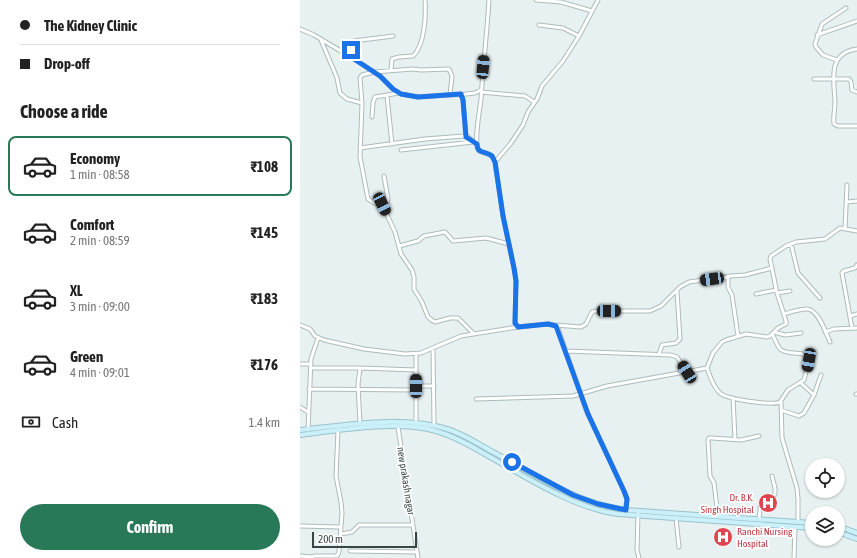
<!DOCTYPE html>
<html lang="en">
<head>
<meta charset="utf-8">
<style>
	body { margin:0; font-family:"Asap Condensed",sans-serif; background:#f6f6f6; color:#222; height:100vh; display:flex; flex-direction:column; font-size:15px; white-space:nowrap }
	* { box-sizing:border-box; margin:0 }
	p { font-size:13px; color:#767676 }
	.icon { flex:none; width:22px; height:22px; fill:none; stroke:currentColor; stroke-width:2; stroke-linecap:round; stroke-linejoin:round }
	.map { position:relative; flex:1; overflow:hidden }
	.drawer { display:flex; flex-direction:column; background:#fff; width:300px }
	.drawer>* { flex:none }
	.banner { display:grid; align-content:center; height:88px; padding:0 20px; background:#fff }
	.controls { position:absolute; left:505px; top:458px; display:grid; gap:8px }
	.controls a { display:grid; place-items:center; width:40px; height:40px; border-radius:50%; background:#fff; box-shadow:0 1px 3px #0004; font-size:20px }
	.scale { position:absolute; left:12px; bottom:10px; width:105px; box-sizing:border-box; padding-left:4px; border:2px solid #384445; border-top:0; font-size:11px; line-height:14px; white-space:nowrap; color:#384445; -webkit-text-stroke:3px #fff; paint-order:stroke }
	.end { position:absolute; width:18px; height:18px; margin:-9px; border:5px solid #1a73e8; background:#fff; box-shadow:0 0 0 2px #fff }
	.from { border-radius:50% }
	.car { position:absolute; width:12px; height:24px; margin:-12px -6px; border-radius:5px; box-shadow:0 0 3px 1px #0007; background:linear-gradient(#222 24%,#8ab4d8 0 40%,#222 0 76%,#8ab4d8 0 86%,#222 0) }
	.banner b { display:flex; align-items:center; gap:14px; height:38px; font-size:15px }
	.banner b+b { border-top:1px solid #e0e0e0 }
	.banner i { width:10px; height:10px; background:#222 }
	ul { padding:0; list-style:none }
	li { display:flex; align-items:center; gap:12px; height:60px; margin:0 8px 6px; padding:0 12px; border:2px solid transparent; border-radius:8px }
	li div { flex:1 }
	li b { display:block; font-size:15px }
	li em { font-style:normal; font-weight:700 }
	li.current { border-color:#287957 }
	li>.icon { width:36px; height:36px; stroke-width:1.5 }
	h2 { padding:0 20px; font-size:18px; line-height:48px }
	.pay { display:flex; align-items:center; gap:10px; height:44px; padding:0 20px; font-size:15px }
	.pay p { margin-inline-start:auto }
	.action { display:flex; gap:8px; margin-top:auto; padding:8px 20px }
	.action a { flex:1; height:46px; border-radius:24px; background:#287957; color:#fff; font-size:16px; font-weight:700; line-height:46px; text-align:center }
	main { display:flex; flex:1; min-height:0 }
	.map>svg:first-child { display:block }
</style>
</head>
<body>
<main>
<section class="drawer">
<div class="banner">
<b><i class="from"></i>The Kidney Clinic</b>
<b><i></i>Drop-off</b>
</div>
<h2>Choose a ride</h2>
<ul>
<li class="current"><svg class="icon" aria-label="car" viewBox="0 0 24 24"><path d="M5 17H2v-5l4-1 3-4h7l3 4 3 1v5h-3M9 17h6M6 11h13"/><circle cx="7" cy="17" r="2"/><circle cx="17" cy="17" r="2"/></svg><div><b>Economy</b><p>1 min · 08:58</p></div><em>₹108</em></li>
<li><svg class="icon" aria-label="car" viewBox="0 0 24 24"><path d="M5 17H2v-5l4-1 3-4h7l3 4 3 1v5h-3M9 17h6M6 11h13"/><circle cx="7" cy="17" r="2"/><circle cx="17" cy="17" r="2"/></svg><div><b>Comfort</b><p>2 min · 08:59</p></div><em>₹145</em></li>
<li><svg class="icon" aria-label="car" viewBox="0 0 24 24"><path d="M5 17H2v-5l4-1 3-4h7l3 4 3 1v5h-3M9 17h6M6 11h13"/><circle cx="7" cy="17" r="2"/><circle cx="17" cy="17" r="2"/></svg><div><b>XL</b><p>3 min · 09:00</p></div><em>₹183</em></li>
<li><svg class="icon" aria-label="car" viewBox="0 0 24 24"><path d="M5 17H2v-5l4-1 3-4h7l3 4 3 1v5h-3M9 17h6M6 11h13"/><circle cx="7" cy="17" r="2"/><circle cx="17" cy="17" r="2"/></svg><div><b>Green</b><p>4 min · 09:01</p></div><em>₹176</em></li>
</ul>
<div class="pay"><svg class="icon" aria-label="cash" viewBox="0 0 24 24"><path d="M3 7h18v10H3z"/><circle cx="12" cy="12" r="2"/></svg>Cash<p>1.4 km</p></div>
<div class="action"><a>Confirm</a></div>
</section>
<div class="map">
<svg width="557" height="558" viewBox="0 0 557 558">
	<rect width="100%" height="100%" fill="#e8f1f2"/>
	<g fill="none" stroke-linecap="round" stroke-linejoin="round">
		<defs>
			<path id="street" d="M189 0C187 33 183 66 181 99 180 110 173 142 179 151L192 156 195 162 203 216 214 268 216 281 215 323 218 327 248 324 255 325 258 328 286 410 324 491 327 499 325 511
				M236 0 261 2 292 11
				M239 25 263 28 279 36
				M0 29 14 35 54 59 80 76 93 89 101 94 118 97 166 94 175 93 181 90
				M517 35 557 21
				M21 40 37 78 40 93 47 99 62 103
				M557 49C527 53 534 80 535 102 535 109 533 116 534 124L538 126H557
				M48 55C51 51 50 44 54 41L93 36
				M537 60 523 55 516 47 515 44 522 24 546 8
				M91 70 92 59 99 57 113 56C125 45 126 15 125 0
				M514 79H549L551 82 552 90 557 92
				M181 92 225 96 234 102
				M150 95 152 76 149 69 121 70 113 69 74 72 62 75 60 78 62 103 60 157 68 199 74 203 82 204 95 232 101 254 112 270 114 277V289L122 302 128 317 133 321 135 322 150 318H158L174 334
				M161 95 163 100 166 137
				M87 96 92 144
				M72 117 73 103 75 97 99 93
				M60 148 125 139 164 136 168 137 177 144
				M101 150 173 142
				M195 162 211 143 223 125 228 112 237 99 242 86 263 61 279 36 298 0
				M547 202 557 201
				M82 204 87 203 88 199 84 176
				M545 228 547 185
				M491 244 498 273 520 298
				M99 246 118 241 124 236 145 232 153 241 186 238 209 244
				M428 276V287L432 295 438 336
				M477 293 490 291
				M456 294 476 290
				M484 314C491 312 499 309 507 309 518 309 526 333 530 342
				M550 316 557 314
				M0 325 10 329 15 336 24 340 64 349 105 354 121 353 161 336 218 327
				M255 325 281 327 286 324 292 312 296 311H350L361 306 380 287 389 282 431 276 445 275 472 268
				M552 328 542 273 544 271 555 268 557 265
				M474 332 485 335 501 333
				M525 332 534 329 557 328
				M133 348 134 426
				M266 351 371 355 377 357 387 372
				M359 354 362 345 376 343 380 339 377 291
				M0 364H11
				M11 368H60L116 370
				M60 368 58 384 60 424
				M407 368C410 376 413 387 420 393 426 399 472 406 480 402L488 390 504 380 509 360C504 348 489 357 480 349 477 345 475 339 472 334
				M116 386H134
				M9 389 116 390
				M556 394H557
				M514 395 521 375
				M433 398 435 439
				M176 399 273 396 307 386 407 368 413 353 422 342 426 340 446 334 467 337 470 336 478 328 486 324V321L477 293 470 259 471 256 486 246 496 242 525 239 540 228 557 231
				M481 401 482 438 497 488 498 499V522
				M0 407 8 412
				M481 410 499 416 504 413 514 395 501 383
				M116 423V354
				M98 427 118 558
				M8 430 11 359 18 338
				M338 514 337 550 339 558
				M418 516 414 483 410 476 408 440 409 438H412L441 440 459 436
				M376 518 379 547
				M459 519 461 501 473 497 475 494V488L472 476
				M0 526 41 527
				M41 534 52 532 59 525H113
				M50 551 117 552
				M0 556 12 557
				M10 558 14 556H37L39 552 42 513 41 502 36 476 38 430
				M494 558 495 527"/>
			<path id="secondary" d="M0 430C48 425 100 415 147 429 164 434 178 444 193 452 227 470 260 492 296 503 306 506 316 508 326 510L512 523
				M0 435C39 430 98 420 136 431 153 436 168 444 183 453 223 475 272 508 318 514L512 528
				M538 526 557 533
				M538 532 557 539"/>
		</defs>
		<use href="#street" stroke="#acbbbd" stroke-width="5"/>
		<use href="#secondary" stroke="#9ac2ca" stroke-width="6"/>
		<use href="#street" stroke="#fff" stroke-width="3"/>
		<use href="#secondary" stroke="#ccf0f9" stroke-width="4"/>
	</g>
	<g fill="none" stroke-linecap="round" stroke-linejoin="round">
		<path stroke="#1a73e8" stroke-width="5" d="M51 50 48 55 80 76 93 89 101 94 118 97 161 94 163 100 166 137 177 144C177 154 186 151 192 156L195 162 203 216 214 268 216 281 215 323 218 327 248 324 256 326 288 414 324 491 327 499 326 510 298 504 273 495 212 462"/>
	</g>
	<defs>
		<symbol id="hospital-disc" viewBox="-11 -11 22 22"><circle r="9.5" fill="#e0444e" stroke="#fff"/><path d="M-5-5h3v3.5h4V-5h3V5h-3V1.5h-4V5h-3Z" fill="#fff"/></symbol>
	</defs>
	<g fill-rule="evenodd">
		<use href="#hospital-disc" x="457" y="492" width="22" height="22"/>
		<use href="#hospital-disc" x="412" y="526" width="22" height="22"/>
	</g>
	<g text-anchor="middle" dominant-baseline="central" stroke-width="3.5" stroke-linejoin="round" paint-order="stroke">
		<g font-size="10" fill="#384445" stroke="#fff">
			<text transform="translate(106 481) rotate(81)">new prakash nagar</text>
		</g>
		<g font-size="10" fill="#be3a42" stroke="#fff" text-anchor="end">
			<text x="454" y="497">Dr. B.K.<tspan x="454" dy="12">Singh Hospital</tspan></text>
			<text x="437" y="531" text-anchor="start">Ranchi Nursing<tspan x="437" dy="12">Hospital</tspan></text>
		</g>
	</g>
</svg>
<div class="controls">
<a><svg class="icon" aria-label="locate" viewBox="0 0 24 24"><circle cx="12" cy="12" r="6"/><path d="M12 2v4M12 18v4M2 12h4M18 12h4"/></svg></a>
<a><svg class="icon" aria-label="layers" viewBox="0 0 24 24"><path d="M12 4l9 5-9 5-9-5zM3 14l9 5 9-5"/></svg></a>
</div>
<div class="scale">200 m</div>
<i class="end from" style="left:212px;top:462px"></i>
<i class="end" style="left:51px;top:50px"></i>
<i class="car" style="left:183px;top:67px;rotate:5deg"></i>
<i class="car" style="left:82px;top:204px;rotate:154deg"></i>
<i class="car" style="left:412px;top:279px;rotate:262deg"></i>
<i class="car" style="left:309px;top:311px;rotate:90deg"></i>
<i class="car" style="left:509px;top:360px;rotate:190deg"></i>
<i class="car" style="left:387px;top:372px;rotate:328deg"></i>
<i class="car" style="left:116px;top:386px;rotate:0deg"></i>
</div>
</main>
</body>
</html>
